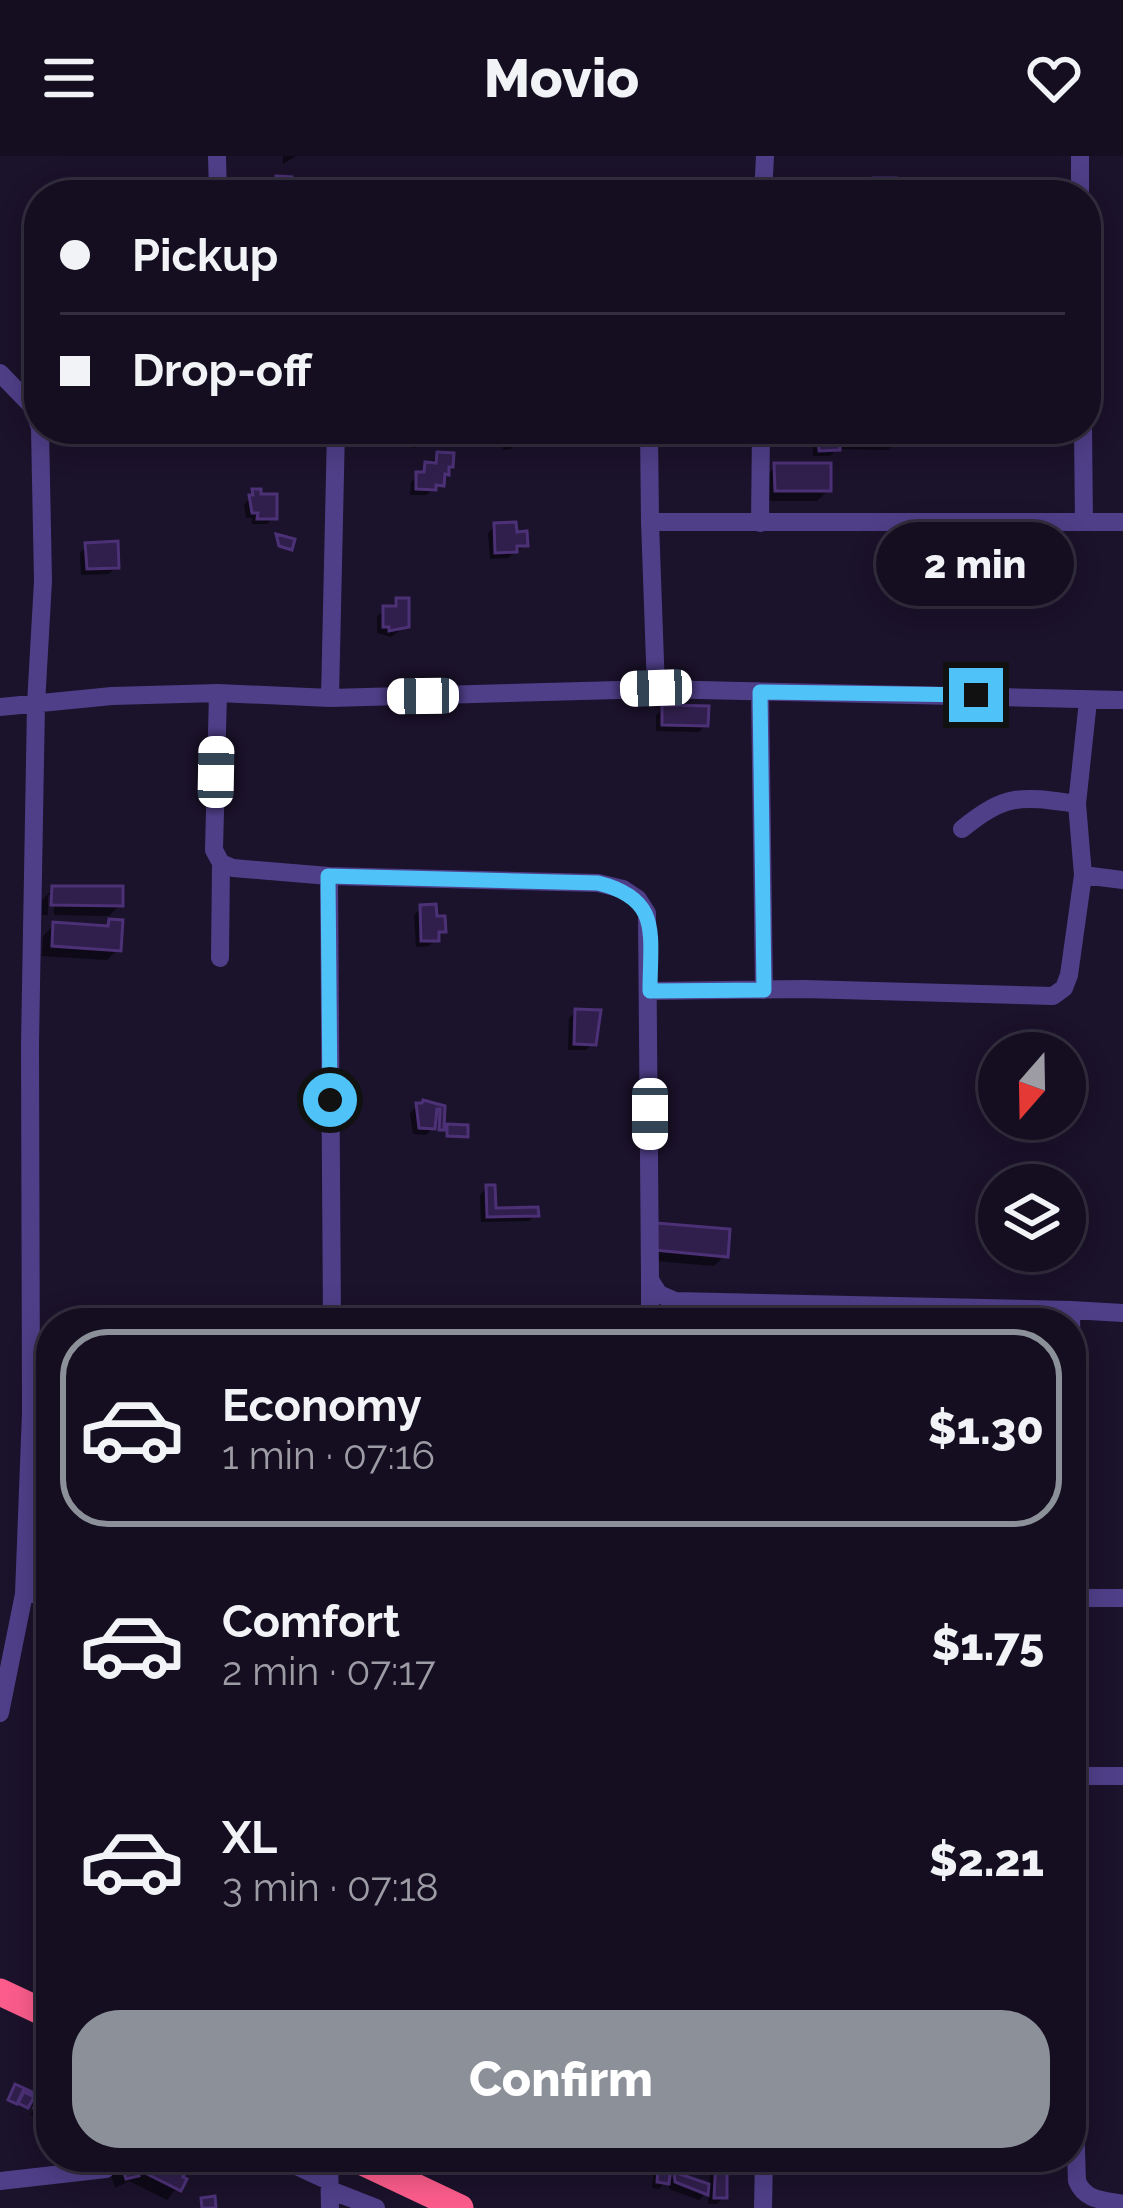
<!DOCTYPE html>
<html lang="en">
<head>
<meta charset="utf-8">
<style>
	body { margin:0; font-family:Raleway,sans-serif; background:#1d1729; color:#f1f3f6; height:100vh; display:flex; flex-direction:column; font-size:45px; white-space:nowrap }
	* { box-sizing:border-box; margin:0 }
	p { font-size:39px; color:#9d9ca5 }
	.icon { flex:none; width:66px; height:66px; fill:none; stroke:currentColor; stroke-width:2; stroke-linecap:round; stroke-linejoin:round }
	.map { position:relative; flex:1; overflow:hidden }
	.side { position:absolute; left:36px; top:1152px; width:1050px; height:864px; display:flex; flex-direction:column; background:#140e20; border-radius:48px; box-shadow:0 6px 30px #0003,0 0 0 3px #332e3e }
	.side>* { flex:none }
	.top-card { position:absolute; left:24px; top:24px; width:1077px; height:264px; border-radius:48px; box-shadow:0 6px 30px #0003,0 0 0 3px #332e3e; display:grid; align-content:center; height:264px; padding:0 36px; background:#140e20 }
	.needle { width:78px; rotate:200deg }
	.controls { position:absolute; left:978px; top:876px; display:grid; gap:24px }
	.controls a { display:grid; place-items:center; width:108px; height:108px; border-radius:50%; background:#140e20; box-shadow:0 6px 30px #0003,0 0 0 3px #332e3e; font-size:60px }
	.end { position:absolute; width:54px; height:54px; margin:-27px; border:15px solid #4fc3f7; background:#111; box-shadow:0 0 0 6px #111 }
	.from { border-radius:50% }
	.bubble { position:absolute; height:84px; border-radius:42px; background:#140e20; box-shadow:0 6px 30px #0003,0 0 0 3px #332e3e; font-size:39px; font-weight:800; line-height:84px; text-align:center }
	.car { position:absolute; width:36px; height:72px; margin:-36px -18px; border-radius:15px; box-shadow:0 0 9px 3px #0007; background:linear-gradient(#fff 24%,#345 0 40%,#fff 0 76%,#345 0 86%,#fff 0) }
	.top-card b { display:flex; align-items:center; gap:42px; height:114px; font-size:45px }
	.top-card b+b { border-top:3px solid #332e3e }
	.top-card i { width:30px; height:30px; background:#f1f3f6 }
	ul { padding:21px 0 0; list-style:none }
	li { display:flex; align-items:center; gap:36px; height:198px; margin:0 24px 18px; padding:0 12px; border:6px solid transparent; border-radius:48px }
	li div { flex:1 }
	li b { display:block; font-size:45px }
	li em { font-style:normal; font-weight:800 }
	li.current { border-color:#8c9099 }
	li>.icon { width:108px; height:108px; stroke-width:1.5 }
	.action { display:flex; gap:24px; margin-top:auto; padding:24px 36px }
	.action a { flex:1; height:138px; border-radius:48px; background:#8c9099; color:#fff; font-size:48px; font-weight:800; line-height:138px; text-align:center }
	header { display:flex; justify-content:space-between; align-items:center; height:156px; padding:0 36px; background:#140e20; font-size:54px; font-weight:800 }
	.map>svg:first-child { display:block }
</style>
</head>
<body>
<header><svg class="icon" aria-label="menu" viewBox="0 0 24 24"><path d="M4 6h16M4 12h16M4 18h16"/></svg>Movio<svg class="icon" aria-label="heart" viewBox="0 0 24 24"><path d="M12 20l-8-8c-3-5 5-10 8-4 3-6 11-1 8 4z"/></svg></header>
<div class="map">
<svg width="1123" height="2052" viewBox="0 0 1123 2052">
	<rect width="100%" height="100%" fill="#1b122b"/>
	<path fill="#0007" d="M283 0H296L283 8Z
		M874 25 893 33 903 25 904 39H868V32Z
		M413 273H434V282L427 289 412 292Z
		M500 273H516L523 280 511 293 503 294Z
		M813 273H836L837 290H840L830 300H813Z
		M842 273H899V283L888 294 842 293Z
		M438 299 450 310 441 328 426 339H410L411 326Z
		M776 310 828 334 817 345H765V321Z
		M254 336 274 361 267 368H252V362H246L244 349Z
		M495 370 514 379 525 389 508 402 490 403 488 377Z
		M87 390 116 411 109 418 81 419 80 397Z
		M397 445 406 470 391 481 377 477V460Z
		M663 552 705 569 699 576 656 575V559Z
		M53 733 120 749 109 760 54 759V739H48V759H42V744Z
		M421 752 442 774 429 790 416 791 414 759Z
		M110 766 118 793 107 804 42 800 43 780 54 769 103 772Z
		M576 856 593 887 586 894H568L569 862Z
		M417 950 433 972 426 979 413 978 410 957Z
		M487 1032 493 1055 536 1058 529 1065 481 1066 480 1039Z
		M646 1081 725 1099 714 1110 644 1104Z
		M43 1938 51 1949V1968L30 1959Z
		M111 2001H147L183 2024 167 2044 129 2025 115 2032 107 2005Z
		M655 2001H669L666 2026 659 2033 652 2032Z
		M694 2001H723L724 2041 717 2048H708L709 2034 699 2044 669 2033V2025L675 2019 709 2032 711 2004Z"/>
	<path fill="#301f4c" stroke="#4c3177" stroke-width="3" d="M276 20 292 21V26L303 31V39H269V31H276Z
		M873 22H896V39H874Z
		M415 273H437V283L418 287Z
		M505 273H526V282H521V288H509Z
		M818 273H839L840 294 819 295Z
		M852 273H902V285L851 283Z
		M437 296 454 297 453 311H449V319L445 318 444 330 436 329V334L416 333V316H424L425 306 436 307Z
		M774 307H831V335H775Z
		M252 333H261V338H277V363H257L258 357H252L249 339H253Z
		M516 366 517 376 527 375 528 390H517V396L495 397 494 367Z
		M276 378 295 383 292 394 279 390Z
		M118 385 119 412 87 413 85 387Z
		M396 442H409V471L389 475V471H383V450H396Z
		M662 549 709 550 708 570 662 569Z
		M52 730H123V750L51 749Z
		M436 748 437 760H445L446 776H439V785H421L420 749Z
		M109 763 123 764 121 795 52 790 53 766 108 770Z
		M575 853 601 854 596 889 574 888Z
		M423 944 445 950 444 974H439L440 953H437L435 973 419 972 416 947H422Z
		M447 968 468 969V981L447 980Z
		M486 1029H495L496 1052 538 1051 539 1060 487 1061Z
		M656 1067 730 1073 728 1101 653 1094Z
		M15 1928 39 1939 38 1941 23 1935 17 1948 8 1944Z
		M42 1934 51 1938V1959L34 1952Z
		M24 1936 34 1941 28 1952 18 1947Z
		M119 2001H154L185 2017 183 2021 187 2023 181 2035 137 2013 139 2020 126 2023Z
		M659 2001H672L669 2028 657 2026Z
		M716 2001H727V2042H714Z
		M674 2016 709 2028 708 2039 675 2026Z
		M215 2040 216 2052H202L201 2042Z"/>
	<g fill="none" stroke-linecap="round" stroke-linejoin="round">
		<path stroke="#4f3f89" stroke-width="18" d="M217 0 218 39
			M763 39 765 0
			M1080 39V0
			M0 217 32 250 39 269
			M649 273 650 366
			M1083 273 1084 366
			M760 367 761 273
			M656 533 650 366H1123
			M760 536 764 834
			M218 537 214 694 221 707 233 712 329 720 598 727 623 733 638 743 647 757 650 1124 659 1138 675 1145 1071 1154 1075 1442
			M330 542 336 273
			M0 551 112 540 218 537 330 542 656 533 1123 544
			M962 673C1006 637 1021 640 1077 648
			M1083 719 1123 724
			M329 720 332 1167
			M220 802 221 707
			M650 835 804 833 1053 840 1064 832 1069 819 1083 719 1077 648 1088 545
			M1071 1154 1123 1157
			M650 1167V1124
			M24 1438H51
			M1071 1442H1123
			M0 1557 24 1438 31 1256 30 888 36 548 43 425 40 273
			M1071 1620H1123
			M1071 1841 1077 2025C1085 2045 1104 2044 1123 2048
			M277 2001 329 2025
			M329 2001 330 2052
			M0 2025 106 2013
			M330 2034 376 2052
			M763 2052 764 2001"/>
		<path stroke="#fb5c8b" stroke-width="27" d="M0 1836 51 1860
			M352 2001 460 2052"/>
	</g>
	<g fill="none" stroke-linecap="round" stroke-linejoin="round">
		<path stroke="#4fc3f7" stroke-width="15" d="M330 944 328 720 598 727C662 743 650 778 650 835L764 834 760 536 976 539"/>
	</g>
</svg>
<div class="controls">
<a><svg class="needle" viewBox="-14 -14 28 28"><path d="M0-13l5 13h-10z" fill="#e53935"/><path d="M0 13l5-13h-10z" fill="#9d9ca5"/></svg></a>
<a><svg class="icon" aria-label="layers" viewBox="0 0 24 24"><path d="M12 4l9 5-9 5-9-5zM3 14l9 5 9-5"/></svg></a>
</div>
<i class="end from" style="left:330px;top:944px"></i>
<i class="end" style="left:976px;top:539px"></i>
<div class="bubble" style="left:876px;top:366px;width:198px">2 min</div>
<i class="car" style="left:656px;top:532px;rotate:268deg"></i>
<i class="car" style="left:423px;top:540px;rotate:269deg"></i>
<i class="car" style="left:216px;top:616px;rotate:1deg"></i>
<i class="car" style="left:650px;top:958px;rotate:180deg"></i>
<div class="top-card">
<b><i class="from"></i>Pickup</b>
<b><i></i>Drop-off</b>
</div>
<section class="side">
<ul>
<li class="current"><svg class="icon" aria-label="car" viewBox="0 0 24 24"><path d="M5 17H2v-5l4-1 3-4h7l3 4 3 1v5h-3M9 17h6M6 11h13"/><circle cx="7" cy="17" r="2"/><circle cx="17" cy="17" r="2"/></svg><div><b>Economy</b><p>1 min · 07:16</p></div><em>$1.30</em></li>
<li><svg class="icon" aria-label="car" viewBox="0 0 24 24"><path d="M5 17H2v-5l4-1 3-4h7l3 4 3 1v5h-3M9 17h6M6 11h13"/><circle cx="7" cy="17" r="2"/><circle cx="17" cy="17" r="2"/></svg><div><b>Comfort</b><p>2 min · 07:17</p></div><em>$1.75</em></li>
<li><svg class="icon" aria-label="car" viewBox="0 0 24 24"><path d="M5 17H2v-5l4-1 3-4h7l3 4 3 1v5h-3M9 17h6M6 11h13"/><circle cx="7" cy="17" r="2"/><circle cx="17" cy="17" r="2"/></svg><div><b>XL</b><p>3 min · 07:18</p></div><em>$2.21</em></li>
</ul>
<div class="action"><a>Confirm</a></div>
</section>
</div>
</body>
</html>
